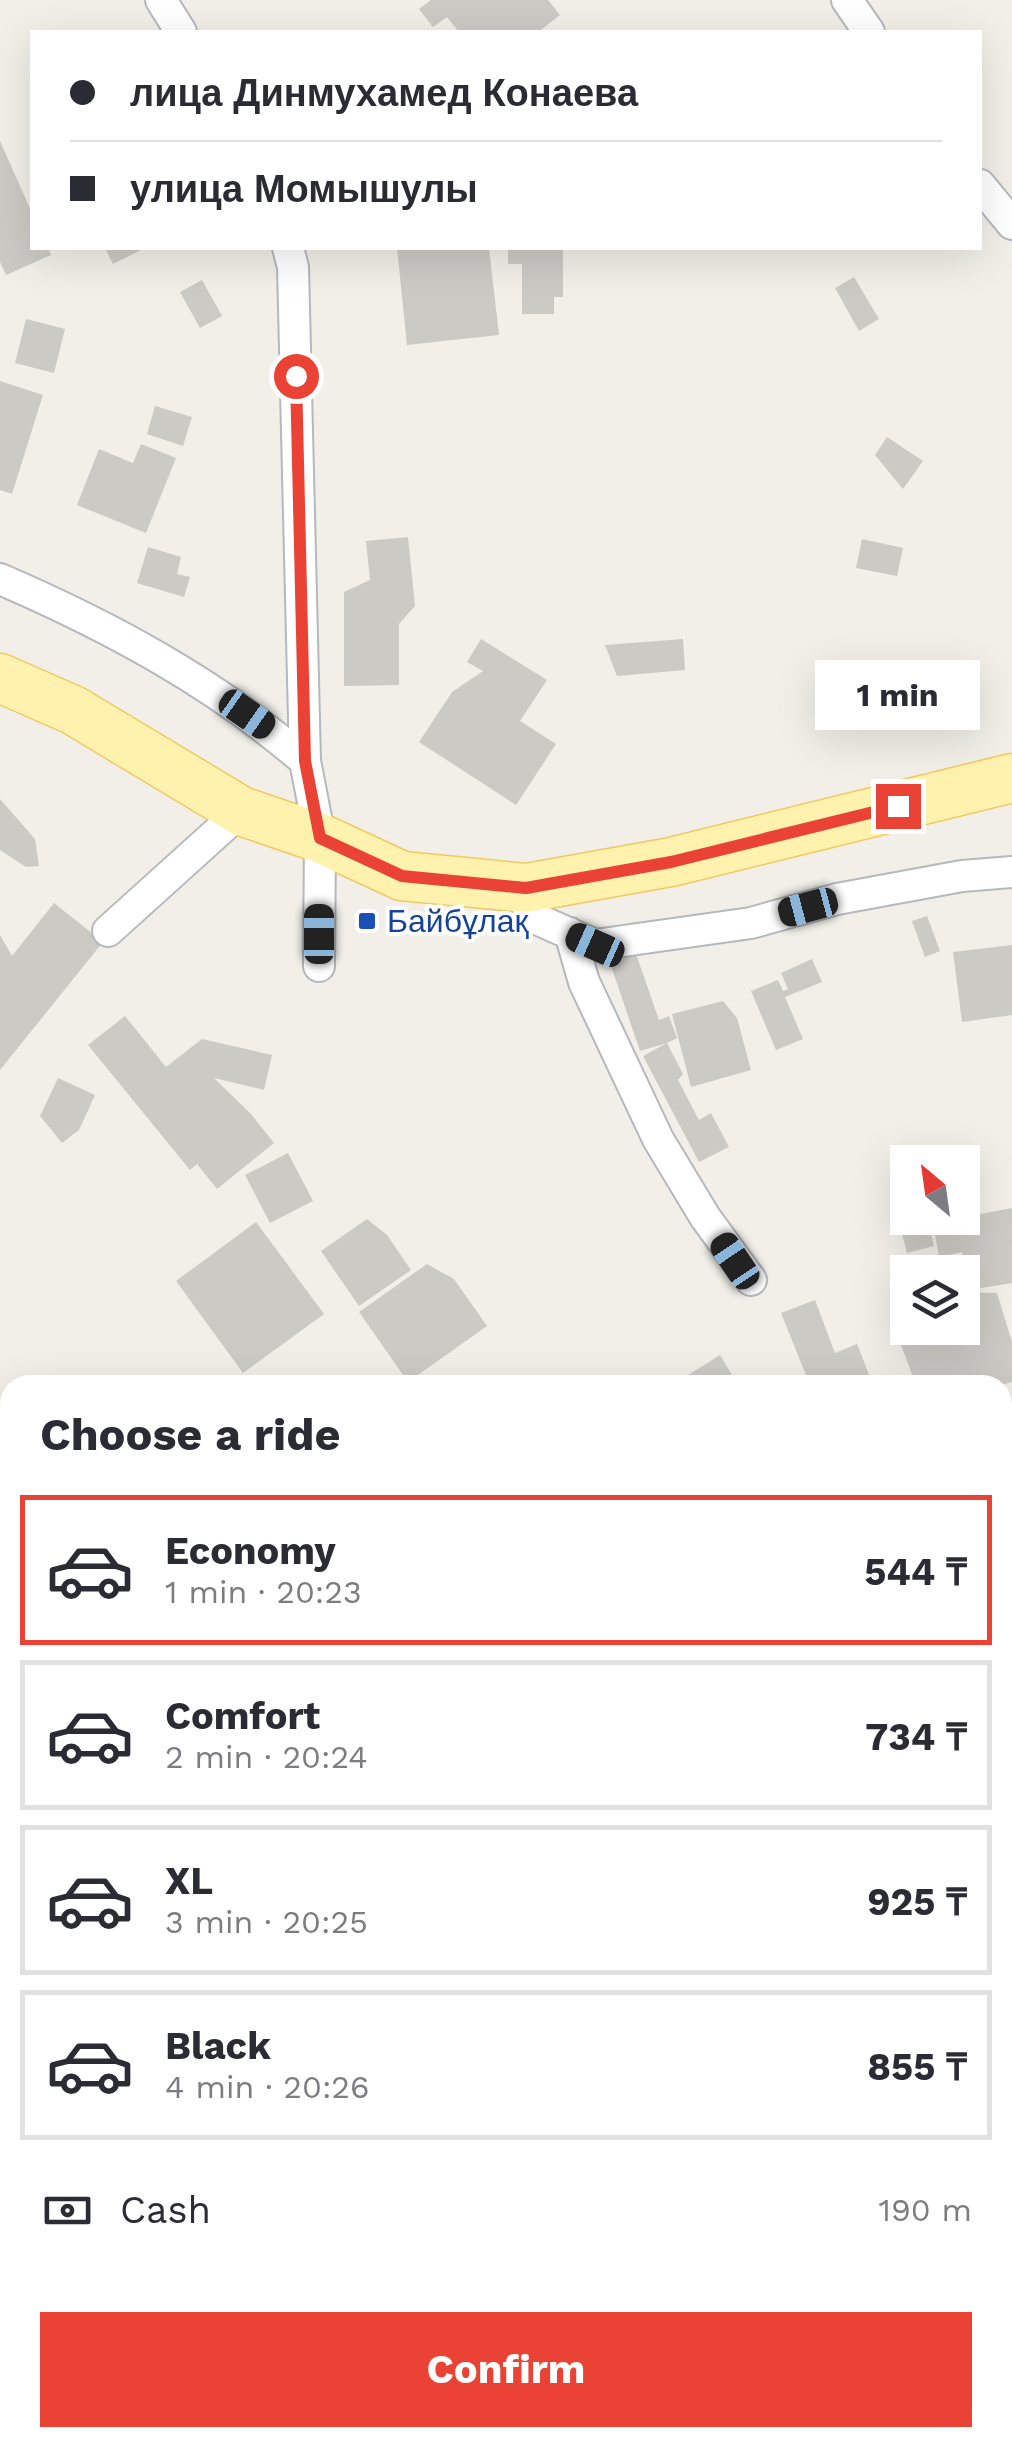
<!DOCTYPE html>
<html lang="en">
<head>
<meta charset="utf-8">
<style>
	body { margin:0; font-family:"Work Sans",sans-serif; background:#f7f7f7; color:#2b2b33; height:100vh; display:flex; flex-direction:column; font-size:38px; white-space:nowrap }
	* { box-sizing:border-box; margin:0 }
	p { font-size:32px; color:#7c7c81 }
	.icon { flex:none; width:55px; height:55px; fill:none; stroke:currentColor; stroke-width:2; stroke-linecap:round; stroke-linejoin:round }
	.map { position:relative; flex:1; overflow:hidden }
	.side { position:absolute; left:0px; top:1375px; width:1012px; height:1072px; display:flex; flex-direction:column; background:#fff; border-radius:30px 30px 0 0; box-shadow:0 10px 40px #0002 }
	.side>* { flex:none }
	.guide { position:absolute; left:30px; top:30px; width:952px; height:220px; border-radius:0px; box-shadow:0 10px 40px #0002; display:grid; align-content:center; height:220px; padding:0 40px; background:#fff }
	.needle { width:65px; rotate:331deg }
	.buttons { position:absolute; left:890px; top:1145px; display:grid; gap:20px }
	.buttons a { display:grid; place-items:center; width:90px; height:90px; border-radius:0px; background:#fff; box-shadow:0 10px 40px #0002; font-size:50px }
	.end { position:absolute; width:45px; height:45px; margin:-22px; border:12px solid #ea4335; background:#fff; box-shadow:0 0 0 5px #fff }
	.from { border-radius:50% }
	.bubble { position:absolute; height:70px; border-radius:0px; background:#fff; box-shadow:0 10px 40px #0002; font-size:32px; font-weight:700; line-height:70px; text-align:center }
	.car { position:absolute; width:30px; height:60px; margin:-30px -15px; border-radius:12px; box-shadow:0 0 8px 2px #0007; background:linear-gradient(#222 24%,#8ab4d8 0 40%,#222 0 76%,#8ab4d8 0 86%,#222 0) }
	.guide b { display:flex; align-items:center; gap:35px; height:95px; font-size:38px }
	.guide b+b { border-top:2px solid #e1e1e2 }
	.guide i { width:25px; height:25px; background:#2b2b33 }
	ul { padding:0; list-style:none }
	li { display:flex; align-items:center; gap:30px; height:150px; margin:0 20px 15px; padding:0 20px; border:5px solid #e1e1e2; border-radius:0px }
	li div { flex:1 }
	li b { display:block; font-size:38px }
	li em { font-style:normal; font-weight:700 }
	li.selected { border-color:#ea4335 }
	li>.icon { width:90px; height:90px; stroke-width:1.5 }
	h2 { padding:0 40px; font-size:45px; line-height:120px }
	.pay { display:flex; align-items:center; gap:25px; height:110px; padding:0 40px; font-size:38px }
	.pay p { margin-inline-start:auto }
	.cta { display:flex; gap:20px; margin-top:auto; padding:20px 40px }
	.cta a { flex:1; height:115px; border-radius:0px; background:#ea4335; color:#fff; font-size:40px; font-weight:700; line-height:115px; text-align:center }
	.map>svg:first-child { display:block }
</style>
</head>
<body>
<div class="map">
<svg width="1012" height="2446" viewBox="0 0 1012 2446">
	<rect width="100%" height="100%" fill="#f1efe8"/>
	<path fill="#c5e8c5" d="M0 1736 10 1744V2438H971L984 2446H0Z"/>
	<path fill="#cccac5" d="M431 0H548L560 15 538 32H459L447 17 433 27 419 9Z
		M0 141 32 213V248H48L51 255 6 275 0 262Z
		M105 248H145L113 264Z
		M397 248H489L499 335 407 345Z
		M508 248H563V297H554V314H522V264H508Z
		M854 277 879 319 859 331 835 288Z
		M202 280 222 316 200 328 180 292Z
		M26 319 65 329 54 373 15 363Z
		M0 381 43 395 12 494 0 490Z
		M155 406 192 417 183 446 147 434Z
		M887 437 923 461 903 489 875 455Z
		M141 444 176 458 146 533 77 505 99 449 133 463Z
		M408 537 415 606 399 624V685L344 686V592L370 580 366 541Z
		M862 539 903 548 897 576 856 568Z
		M148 547 181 557 177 574 190 577 184 597 137 583Z
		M481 639 547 680 520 721 556 744 516 805 419 742 452 692 483 671 467 662Z
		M683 639 685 670 617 676 605 645Z
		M0 799 35 839 39 866 26 867 0 850Z
		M54 903 103 942 0 1070V935L12 956Z
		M927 916 940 951 925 957 912 921Z
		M1012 945V1015L962 1022 953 952Z
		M636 954 659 1020 669 1016 677 1038 667 1043 640 1051 610 963Z
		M812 959 822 982 785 997 803 1039 776 1050 751 991 778 980 783 991 788 989 781 973Z
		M723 1001 737 1018 751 1070 691 1087 672 1014Z
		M125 1016 166 1067 202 1039 272 1055 264 1090 214 1078 251 1114 274 1143 217 1189 197 1164 190 1170 88 1045Z
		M667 1043 683 1074 678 1080 699 1120 711 1113 729 1147 699 1162 643 1056Z
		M58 1078 95 1095 79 1130 62 1143 40 1116Z
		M288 1153 313 1201 270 1223 245 1175Z
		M1012 1208V1283L969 1290 962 1252 939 1257 933 1223Z
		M908 1213V1218H917L920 1227 929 1225 934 1246 907 1253 897 1215Z
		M367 1219 387 1235 411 1270 359 1306 321 1251Z
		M256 1222 324 1314 243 1373 176 1281Z
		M427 1264 454 1279 487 1326 408 1382 359 1312Z
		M962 1292 997 1293 1012 1342V1382L1001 1385H916L897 1334 913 1328H962Z
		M815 1300 835 1353 857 1344 873 1385H810L781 1313Z
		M720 1355 738 1385H690L685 1377Z
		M1002 1397 1012 1425V1452L1002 1455Z
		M1012 1755V1911L1002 1912V1756Z"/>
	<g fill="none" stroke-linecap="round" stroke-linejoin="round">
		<defs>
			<path id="street" d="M161 0 181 32
				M847 0 869 32
				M980 185 1012 224
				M288 248 293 267 305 761 320 838 319 966
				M0 579C109 626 215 683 305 761
				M514 887 539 920 595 945 751 923 837 899 962 876 1012 872
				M108 931 241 811
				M570 933 584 982 658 1139 705 1217 751 1280"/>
			<path id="primary" d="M0 678 73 710 241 811 320 838 402 876 526 888 671 862 1012 778"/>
		</defs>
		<use href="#street" stroke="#b5b8bc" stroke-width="34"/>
		<use href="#primary" stroke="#f2c960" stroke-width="51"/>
		<use href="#street" stroke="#fff" stroke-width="30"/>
		<use href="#primary" stroke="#fff2af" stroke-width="48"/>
	</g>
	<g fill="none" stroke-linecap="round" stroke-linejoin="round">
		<path stroke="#ea4335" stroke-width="12" d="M296 376 305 761 320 838 402 876 526 888 671 862 898 806"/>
	</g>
	<rect fill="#1a4fb4" stroke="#fff" stroke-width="4" x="357" y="911" width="20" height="20" rx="5"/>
	<g text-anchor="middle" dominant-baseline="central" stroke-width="8" stroke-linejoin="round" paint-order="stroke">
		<g font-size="32" fill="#164399" stroke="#fff" text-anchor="start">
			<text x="387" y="921">Байбұлақ</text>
		</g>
	</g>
</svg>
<div class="buttons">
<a><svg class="needle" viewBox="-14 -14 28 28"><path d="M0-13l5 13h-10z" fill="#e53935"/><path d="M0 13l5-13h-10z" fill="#7c7c81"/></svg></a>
<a><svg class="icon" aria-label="layers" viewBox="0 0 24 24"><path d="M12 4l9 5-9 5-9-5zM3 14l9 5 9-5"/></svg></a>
</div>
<i class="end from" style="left:296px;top:376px"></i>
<i class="end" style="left:898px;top:806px"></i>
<div class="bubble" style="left:815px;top:660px;width:165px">1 min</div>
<i class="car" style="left:247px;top:714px;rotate:125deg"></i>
<i class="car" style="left:808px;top:907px;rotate:255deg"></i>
<i class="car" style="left:319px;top:934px;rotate:0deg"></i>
<i class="car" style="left:595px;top:945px;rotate:294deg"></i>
<i class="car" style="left:735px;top:1261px;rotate:326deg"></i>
<div class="guide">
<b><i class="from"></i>лица Динмухамед Конаева</b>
<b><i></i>улица Момышулы</b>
</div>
<section class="side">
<h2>Choose a ride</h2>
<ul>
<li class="selected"><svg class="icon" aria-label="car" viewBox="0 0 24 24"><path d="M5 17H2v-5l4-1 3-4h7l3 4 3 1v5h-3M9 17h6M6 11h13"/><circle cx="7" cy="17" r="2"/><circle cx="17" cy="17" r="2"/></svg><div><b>Economy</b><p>1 min · 20:23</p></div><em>544 ₸</em></li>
<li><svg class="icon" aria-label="car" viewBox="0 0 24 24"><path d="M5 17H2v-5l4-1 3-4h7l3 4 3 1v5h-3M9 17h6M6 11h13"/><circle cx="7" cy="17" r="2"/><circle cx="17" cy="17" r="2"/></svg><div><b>Comfort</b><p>2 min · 20:24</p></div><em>734 ₸</em></li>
<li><svg class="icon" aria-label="car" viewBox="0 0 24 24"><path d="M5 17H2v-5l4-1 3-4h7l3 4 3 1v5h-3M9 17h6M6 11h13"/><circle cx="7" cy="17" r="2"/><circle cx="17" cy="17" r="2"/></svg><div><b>XL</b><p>3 min · 20:25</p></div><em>925 ₸</em></li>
<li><svg class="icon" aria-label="car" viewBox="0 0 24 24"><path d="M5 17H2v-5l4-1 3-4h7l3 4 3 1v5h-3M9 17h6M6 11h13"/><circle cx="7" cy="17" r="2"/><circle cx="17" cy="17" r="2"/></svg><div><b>Black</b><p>4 min · 20:26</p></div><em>855 ₸</em></li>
</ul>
<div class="pay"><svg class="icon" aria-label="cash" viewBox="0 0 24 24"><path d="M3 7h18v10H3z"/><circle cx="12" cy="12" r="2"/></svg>Cash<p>190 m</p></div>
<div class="cta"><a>Confirm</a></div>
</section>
</div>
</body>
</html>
